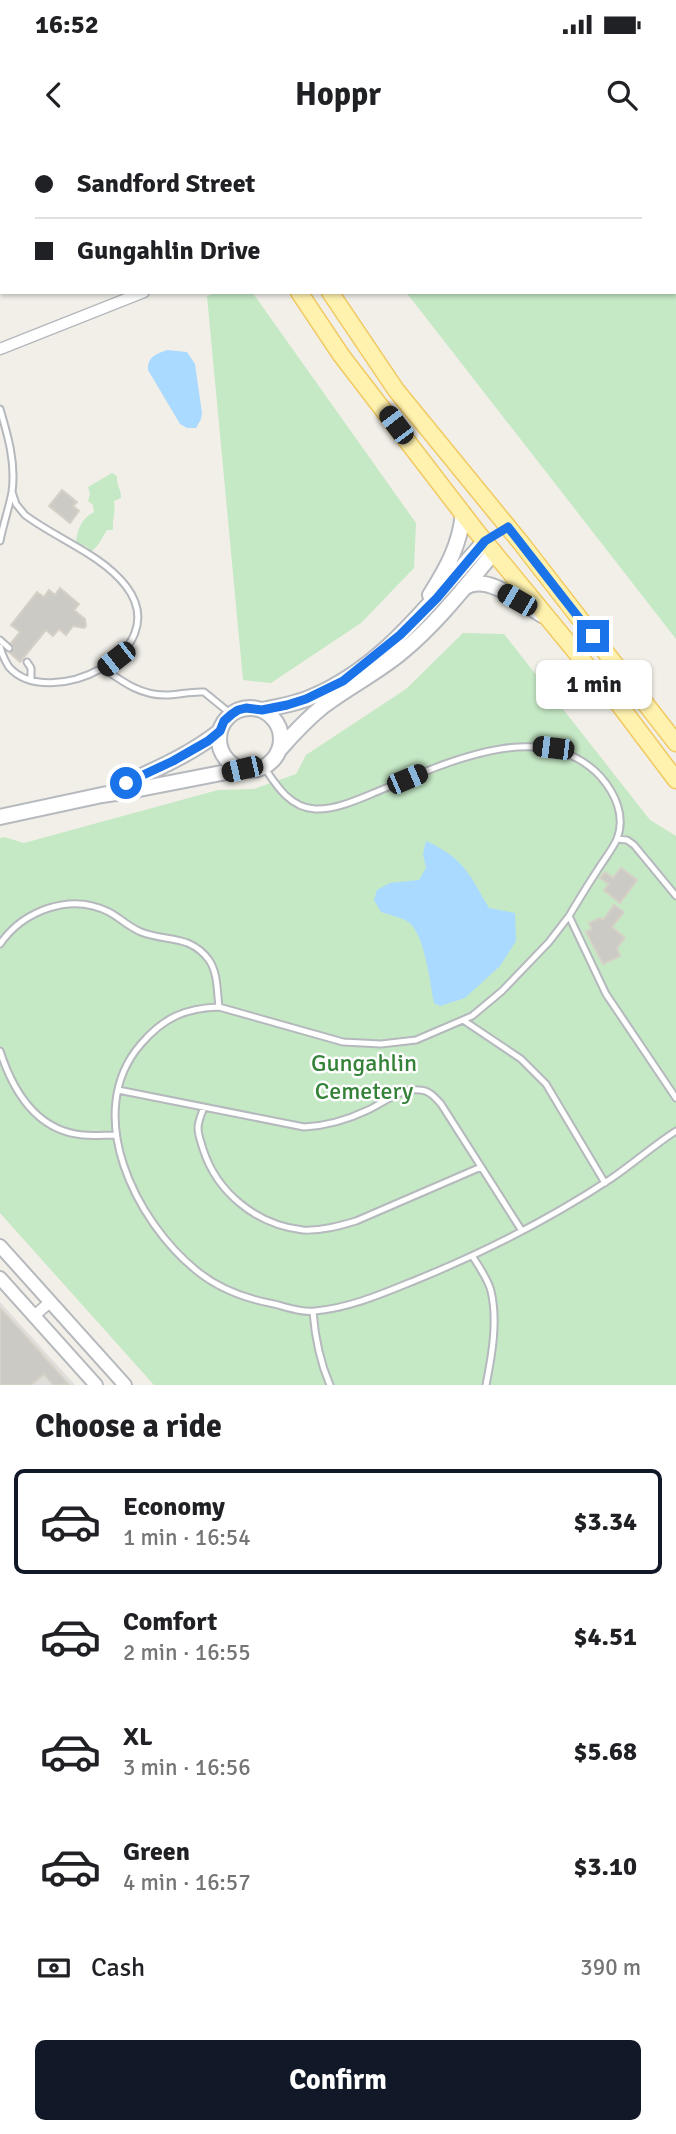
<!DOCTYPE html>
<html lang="en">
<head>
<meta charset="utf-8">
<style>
	body { margin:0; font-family:Signika,sans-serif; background:#f6f6f6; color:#202124; height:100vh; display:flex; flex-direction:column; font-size:26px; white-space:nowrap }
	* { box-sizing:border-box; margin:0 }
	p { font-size:23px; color:#757577 }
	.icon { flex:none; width:38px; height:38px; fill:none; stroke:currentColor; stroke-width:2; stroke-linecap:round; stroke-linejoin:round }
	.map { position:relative; height:1245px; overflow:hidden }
	.drawer { display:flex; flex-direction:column; background:#fff; flex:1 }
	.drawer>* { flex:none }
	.top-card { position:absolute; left:0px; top:0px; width:677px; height:154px; box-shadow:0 2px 5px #0004; display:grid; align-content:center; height:154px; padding:0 35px; background:#fff }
	.end { position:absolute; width:32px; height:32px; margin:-16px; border:9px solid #1a73e8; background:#fff; box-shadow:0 0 0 4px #fff }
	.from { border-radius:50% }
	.bubble { position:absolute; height:49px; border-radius:10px; background:#fff; box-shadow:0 2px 5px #0004; font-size:23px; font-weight:800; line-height:49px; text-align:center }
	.car { position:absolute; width:21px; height:42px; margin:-21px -10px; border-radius:9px; box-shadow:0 0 5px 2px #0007; background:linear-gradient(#222 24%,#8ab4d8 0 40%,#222 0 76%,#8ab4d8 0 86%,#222 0) }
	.top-card b { display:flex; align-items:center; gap:24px; height:66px; font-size:26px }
	.top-card b+b { border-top:2px solid #e0e0e0 }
	.top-card i { width:18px; height:18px; background:#202124 }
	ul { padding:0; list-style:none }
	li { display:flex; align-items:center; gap:21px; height:105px; margin:0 14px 10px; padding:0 21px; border:4px solid transparent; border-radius:10px }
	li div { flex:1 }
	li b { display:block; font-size:26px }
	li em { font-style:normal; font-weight:800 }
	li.selected { border-color:#111827 }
	li>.icon { width:63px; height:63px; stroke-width:1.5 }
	h2 { padding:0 35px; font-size:32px; line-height:84px }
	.pay { display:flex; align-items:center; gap:18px; height:77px; padding:0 35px; font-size:26px }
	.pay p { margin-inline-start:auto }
	.primary-button { display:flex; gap:14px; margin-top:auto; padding:14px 35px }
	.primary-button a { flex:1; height:80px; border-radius:10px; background:#111827; color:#fff; font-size:28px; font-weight:800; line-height:80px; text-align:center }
	.status { display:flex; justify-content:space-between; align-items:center; height:49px; padding:0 35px; background:#fff; direction:ltr }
	.status svg { height:19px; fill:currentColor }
	header { display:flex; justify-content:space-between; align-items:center; height:91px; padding:0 35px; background:#fff; font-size:32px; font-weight:800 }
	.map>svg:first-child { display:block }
</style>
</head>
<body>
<div class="status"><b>16:52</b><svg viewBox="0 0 49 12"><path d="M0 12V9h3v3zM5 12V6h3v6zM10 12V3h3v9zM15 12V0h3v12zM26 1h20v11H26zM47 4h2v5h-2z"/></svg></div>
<header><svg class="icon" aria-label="back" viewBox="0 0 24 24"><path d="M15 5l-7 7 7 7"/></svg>Hoppr<svg class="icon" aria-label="search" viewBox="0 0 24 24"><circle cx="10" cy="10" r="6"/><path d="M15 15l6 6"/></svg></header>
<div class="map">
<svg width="676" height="1245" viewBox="0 0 676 1245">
	<rect width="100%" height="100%" fill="#f1efe8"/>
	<path fill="#e0deda" d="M0 1162 75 1245H0Z"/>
	<path fill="#c5e8c5" d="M582 0H676V499L406 152H676V2H578Z
		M218 152H252L416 383 414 428 361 483 271 543 243 540 207 156Z
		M112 333 117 336C116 344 121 349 121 358L114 361C116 371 112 379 113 390H107L98 405 91 412 86 406 79 405 76 401C78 388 82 378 94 372L93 365 88 361 90 354 88 347Z
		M463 493 504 494 650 680 676 696V1245H154L0 1073V698L4 697 24 703 218 650 254 649 296 634 306 615 406 549Z"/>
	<path fill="#aadaff" d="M167 210 187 212 195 224 202 273 201 279 196 288H187L180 284 148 230C147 217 156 214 167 210Z
		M426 701C465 719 469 734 489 768L515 773 516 801 500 826 465 858 440 866 434 863C430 844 425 792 407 781 400 777 389 775 381 772L374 760 377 750 390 743 419 740 426 728 423 714Z"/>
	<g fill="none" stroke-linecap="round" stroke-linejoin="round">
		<path stroke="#aadaff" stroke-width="3.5" d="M290 0V2"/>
	</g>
	<path fill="#cccac5" stroke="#d6d1c6" stroke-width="2" d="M62 350 77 362 73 366 79 371 70 383 49 366Z
		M60 448 79 464 74 470 85 479 86 486 84 488 73 486 66 495 59 489 53 496 46 490 20 522 10 513 14 508 11 503 20 492 11 485 37 452 44 457 49 450 55 455Z
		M621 728 637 740 620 763 604 750 609 744 600 738 605 732 613 738Z
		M614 765 624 772 612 787 625 798 617 808 620 816 603 824 586 792 592 789 589 783 600 778 603 780Z
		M0 1168 38 1210 69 1245H53L44 1234 31 1245H0Z"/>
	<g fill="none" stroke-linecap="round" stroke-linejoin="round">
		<defs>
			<path id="service" d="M0 269C8 296 16 323 12 352 9 368 3 385 0 401
				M0 500 9 508
				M0 507C2 514 5 521 9 527 48 572 177 513 126 446 101 414 57 399 25 375L16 364 12 352
				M27 522 31 528V540
				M103 528C123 542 140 555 165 555 178 555 191 551 204 552L231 574
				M264 627C276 645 290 668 315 669 337 670 361 658 381 650 444 624 542 575 600 636 615 653 626 676 617 699 612 710 603 721 597 731 587 746 578 761 569 776L606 854 676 958
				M617 699 627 700 634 705 676 756
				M569 776 549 802 502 851 472 876 416 900 381 904 343 902 219 867C185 868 163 878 141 904 81 973 136 1082 197 1131 218 1148 247 1159 274 1164 286 1167 302 1173 315 1171 350 1168 384 1153 416 1140 485 1112 550 1079 612 1038 634 1023 654 1005 676 991
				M0 804C23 771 70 752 109 772 120 778 129 787 141 792 166 802 190 794 209 820 218 833 217 852 219 867
				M463 880 521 919 546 944 605 1043
				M0 911C13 951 37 991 83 995 93 996 105 995 115 995
				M118 950 304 987C327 986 347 980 368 970 383 963 401 948 419 950 429 950 435 957 441 964L522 1091
				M204 967C202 973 198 981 198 988 198 995 201 1002 203 1009 217 1053 257 1085 303 1090 321 1091 339 1086 356 1081L481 1027
				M473 1117C479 1127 488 1139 491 1151 498 1181 492 1215 486 1245
				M313 1172C315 1197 320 1222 330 1245"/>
			<path id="minor" d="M518 2 522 0
				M0 209 144 152
				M34 1176 50 1162"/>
			<path id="tertiary" d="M0 1106 125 1245
				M0 1138 96 1245"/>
			<path id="secondary" d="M464 448C486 432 522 463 542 475
				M430 455C447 428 460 405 463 373
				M219 599a31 31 0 1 1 62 0a31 31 0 1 1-62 0Z
				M262 570C278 567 294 564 309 558 384 528 432 459 485 401
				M280 609C293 594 306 580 322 567 348 547 377 533 402 512 437 483 465 447 494 412
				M116 648C151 631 189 616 220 591
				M0 677 102 655 129 651 242 629"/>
			<path id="primary" d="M220 0 221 2
				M244 0 245 2
				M299 152 341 215 477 392 621 567 676 640
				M330 152 396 250 521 403 676 603"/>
		</defs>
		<use href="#service" stroke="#b5b8bc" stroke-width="9"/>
		<use href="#minor" stroke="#b5b8bc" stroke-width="13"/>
		<use href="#tertiary" stroke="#b5b8bc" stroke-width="16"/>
		<use href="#secondary" stroke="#b6babf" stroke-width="18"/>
		<use href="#primary" stroke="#f2c960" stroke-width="19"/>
		<use href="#service" stroke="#fff" stroke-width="5"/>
		<use href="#minor" stroke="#fff" stroke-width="10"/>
		<use href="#tertiary" stroke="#fff" stroke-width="12"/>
		<use href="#secondary" stroke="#fff" stroke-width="14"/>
		<use href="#primary" stroke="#fff2af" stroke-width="16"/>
	</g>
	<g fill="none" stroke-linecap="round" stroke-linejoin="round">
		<path stroke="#1a73e8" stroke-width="9" d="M126 643 173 621 208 601 220 591 224 581 232 574 238 570 246 568 262 570 287 565 306 559 343 541 400 495 437 458 485 401 508 387 593 496"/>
	</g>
	<g text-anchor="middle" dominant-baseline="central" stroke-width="5" stroke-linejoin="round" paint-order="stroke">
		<g font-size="24" fill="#348238" stroke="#fff">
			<text x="364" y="923">Gungahlin<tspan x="364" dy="28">Cemetery</tspan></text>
		</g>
	</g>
</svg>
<i class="end from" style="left:126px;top:643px"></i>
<i class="end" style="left:593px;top:496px"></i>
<div class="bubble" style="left:536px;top:520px;width:116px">1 min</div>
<i class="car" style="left:396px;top:285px;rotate:323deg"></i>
<i class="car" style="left:517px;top:460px;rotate:300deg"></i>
<i class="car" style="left:116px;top:519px;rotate:232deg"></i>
<i class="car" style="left:553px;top:608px;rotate:277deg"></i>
<i class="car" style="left:242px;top:629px;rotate:257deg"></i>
<i class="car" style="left:407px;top:639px;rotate:67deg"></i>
<div class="top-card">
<b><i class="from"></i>Sandford Street</b>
<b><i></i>Gungahlin Drive</b>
</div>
</div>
<section class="drawer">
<h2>Choose a ride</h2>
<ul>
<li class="selected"><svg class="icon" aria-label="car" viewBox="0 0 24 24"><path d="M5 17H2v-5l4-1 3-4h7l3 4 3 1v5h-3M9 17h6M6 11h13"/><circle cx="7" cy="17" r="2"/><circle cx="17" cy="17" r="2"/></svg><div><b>Economy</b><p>1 min · 16:54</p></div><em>$3.34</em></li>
<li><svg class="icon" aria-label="car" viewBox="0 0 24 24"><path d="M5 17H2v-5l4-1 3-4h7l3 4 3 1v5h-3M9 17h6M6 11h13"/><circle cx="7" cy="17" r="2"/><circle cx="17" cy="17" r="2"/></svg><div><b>Comfort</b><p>2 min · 16:55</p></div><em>$4.51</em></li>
<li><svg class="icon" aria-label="car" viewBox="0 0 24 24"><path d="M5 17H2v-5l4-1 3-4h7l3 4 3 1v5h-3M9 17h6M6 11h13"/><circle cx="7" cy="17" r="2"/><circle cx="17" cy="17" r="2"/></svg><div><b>XL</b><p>3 min · 16:56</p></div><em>$5.68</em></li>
<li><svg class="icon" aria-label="car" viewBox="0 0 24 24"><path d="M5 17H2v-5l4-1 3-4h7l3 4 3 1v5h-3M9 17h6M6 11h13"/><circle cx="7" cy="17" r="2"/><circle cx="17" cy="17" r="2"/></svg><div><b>Green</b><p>4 min · 16:57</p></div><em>$3.10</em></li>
</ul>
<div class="pay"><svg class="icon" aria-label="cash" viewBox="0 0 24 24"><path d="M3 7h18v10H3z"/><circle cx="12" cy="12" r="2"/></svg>Cash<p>390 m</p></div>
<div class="primary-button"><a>Confirm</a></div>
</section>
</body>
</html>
